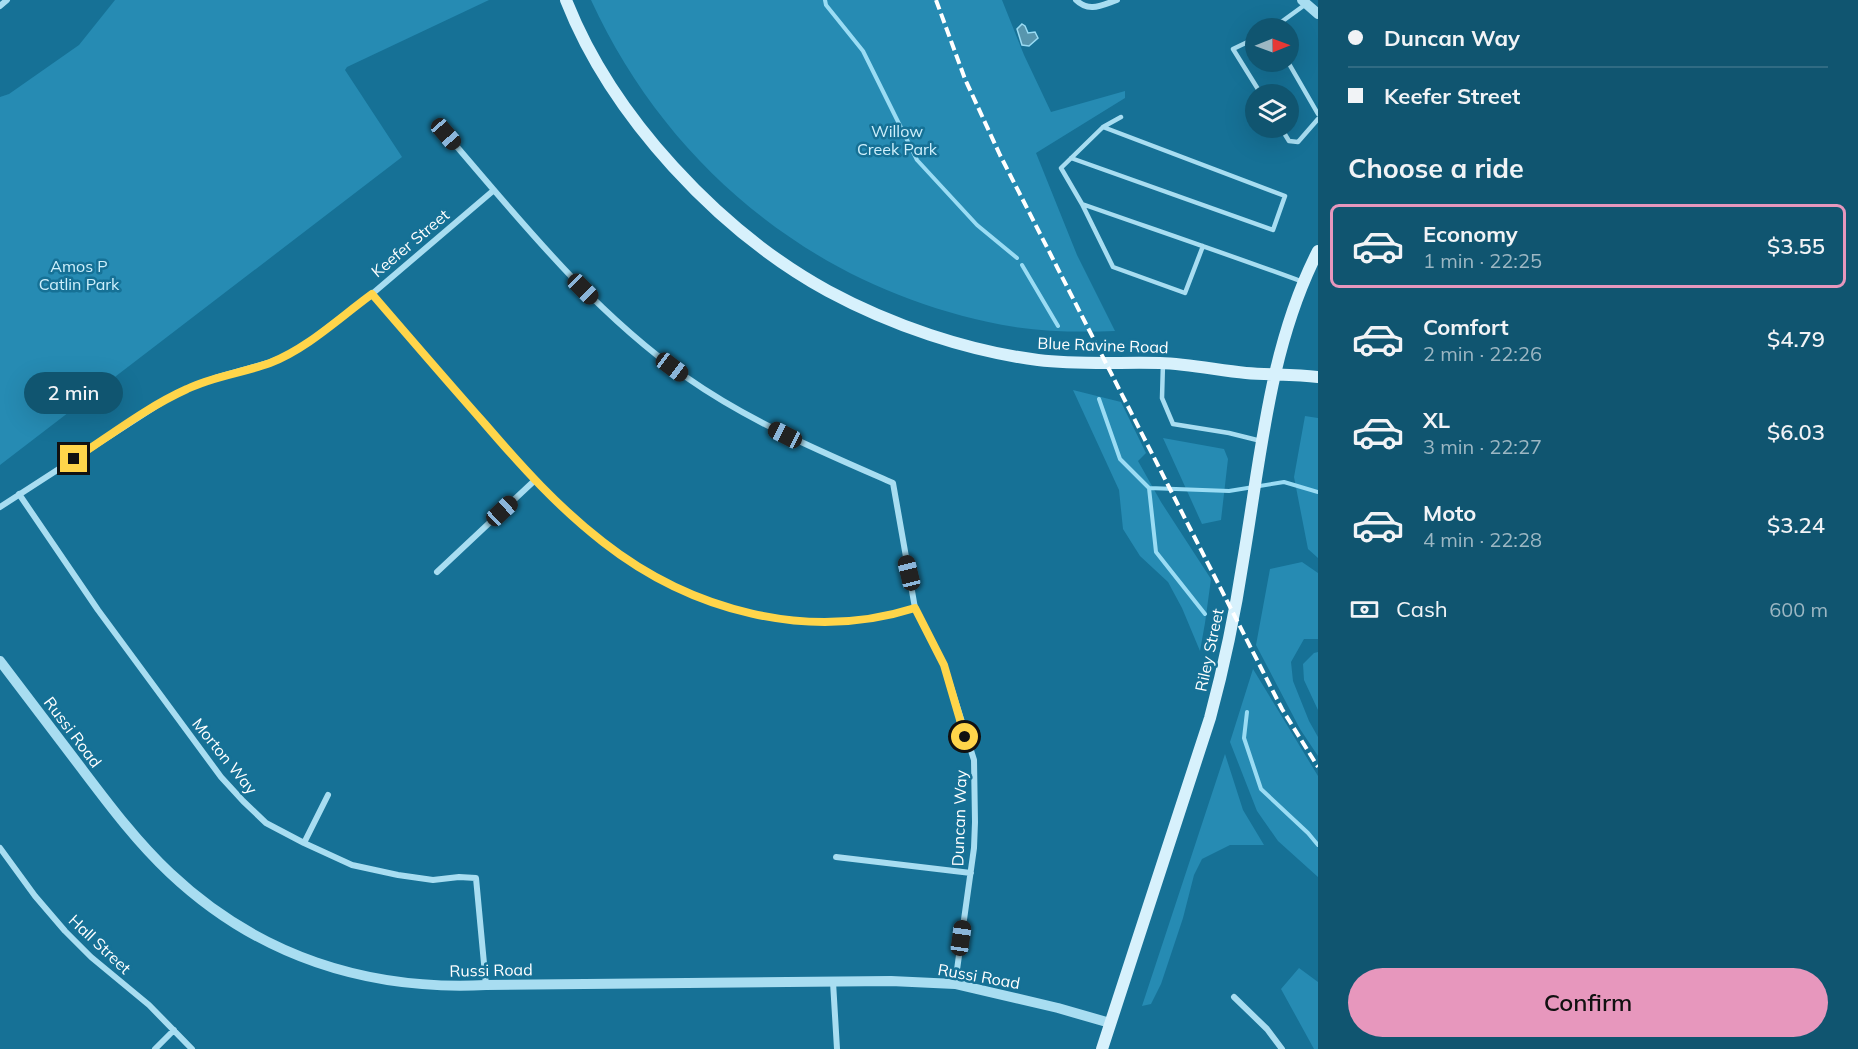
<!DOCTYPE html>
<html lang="en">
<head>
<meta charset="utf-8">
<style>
	body { margin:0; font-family:Mulish,sans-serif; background:#1e5e78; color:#f1f3f6; height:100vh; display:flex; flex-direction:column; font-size:22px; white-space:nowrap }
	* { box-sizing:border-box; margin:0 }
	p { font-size:20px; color:#9cb7c3 }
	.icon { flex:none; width:33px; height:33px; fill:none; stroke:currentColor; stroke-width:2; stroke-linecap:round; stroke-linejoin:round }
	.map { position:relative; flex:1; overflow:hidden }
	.sheet { display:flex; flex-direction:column; background:#105570; width:540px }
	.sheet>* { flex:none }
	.guide { display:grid; align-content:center; height:132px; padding:0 30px; background:#105570 }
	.needle { width:39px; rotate:89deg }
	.buttons { position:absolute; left:1245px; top:18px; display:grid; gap:12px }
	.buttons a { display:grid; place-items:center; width:54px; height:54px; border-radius:50%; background:#105570; box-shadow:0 6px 24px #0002; font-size:30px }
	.end { position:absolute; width:27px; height:27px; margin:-14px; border:8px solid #ffd54a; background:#111; box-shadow:0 0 0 3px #111 }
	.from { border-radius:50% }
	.bubble { position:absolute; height:42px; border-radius:21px; background:#105570; box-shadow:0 6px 24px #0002; font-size:20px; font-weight:600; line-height:42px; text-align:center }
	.car { position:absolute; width:18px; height:36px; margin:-18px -9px; border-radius:8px; box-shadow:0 0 4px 2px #0007; background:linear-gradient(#222 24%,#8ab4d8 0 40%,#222 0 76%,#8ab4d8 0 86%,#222 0) }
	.guide b { display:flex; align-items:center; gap:21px; height:57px; font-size:22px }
	.guide b+b { border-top:2px solid #306b83 }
	.guide i { width:15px; height:15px; background:#f1f3f6 }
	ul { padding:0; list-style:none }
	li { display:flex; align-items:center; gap:18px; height:84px; margin:0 12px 9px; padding:0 18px; border:3px solid transparent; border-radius:9px }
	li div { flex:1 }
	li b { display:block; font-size:22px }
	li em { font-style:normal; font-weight:600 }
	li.selected { border-color:#e797bd }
	li>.icon { width:54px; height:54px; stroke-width:1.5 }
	h2 { padding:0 30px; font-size:27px; line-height:72px }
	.pay { display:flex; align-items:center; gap:15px; height:66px; padding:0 30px; font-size:22px }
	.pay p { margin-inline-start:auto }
	.action { display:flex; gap:12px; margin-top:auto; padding:12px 30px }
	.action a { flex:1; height:69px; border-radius:36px; background:#e797bd; color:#111; font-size:24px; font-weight:600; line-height:69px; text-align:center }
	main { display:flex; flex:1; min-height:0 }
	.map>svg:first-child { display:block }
</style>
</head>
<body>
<main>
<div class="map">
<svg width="1318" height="1049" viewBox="0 0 1318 1049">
	<rect width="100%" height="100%" fill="#167196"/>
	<path fill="#268bb3" d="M115 0H489L347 67 345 70 402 157 0 465V97L9 94 79 45Z
		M591 0H1002L1024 55 1051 112 1125 91V98L1036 153 1077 255 1115 331C1082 332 1048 332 1015 327 826 296 671 174 591 0Z
		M1073 390 1121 402 1146 453 1138 461 1161 502 1211 579 1205 623 1200 651 1182 608 1168 582 1140 556 1123 529 1119 490Z
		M1305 416 1318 418V558L1308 549 1294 477Z
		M1163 438 1224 449 1228 459 1221 520 1202 524Z
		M1302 562 1318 573V639H1304L1291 662 1293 681 1309 721 1318 737V756L1300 729 1256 645 1270 569Z
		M1318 652V710L1304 680 1303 664 1314 653Z
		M1253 669 1318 776V877L1278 841 1257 811 1230 742Z
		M1225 754 1243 810 1264 845H1230L1202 859 1194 875 1183 918 1161 984 1151 1004 1142 1006Z
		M1299 968 1318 982V1049H1314L1281 989Z"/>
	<path fill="#5896ae" stroke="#9adcf4" stroke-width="1.5" d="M1022 24 1025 26 1028 33 1035 32 1038 38 1029 46 1022 45 1017 29Z"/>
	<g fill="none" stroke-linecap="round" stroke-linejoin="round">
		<path stroke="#9adcf4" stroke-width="4" d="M825 0 826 5 863 51 917 160 977 225 1017 258
			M1022 265 1058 326
			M1099 399 1120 459 1149 488 1156 552 1205 614
			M1149 488 1229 491 1284 482 1318 492
			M1247 712 1244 738 1261 789 1308 833 1318 845"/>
		<path stroke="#a8ddf1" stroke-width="4.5" d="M1273 28 1306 4
			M1256 38 1233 49 1261 94
			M1288 62 1318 114
			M1103 127 1121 117
			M1281 128 1289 141 1298 142 1318 119
			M1071 158 1273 230 1285 196 1103 127 1061 168 1082 204
			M1203 246 1185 293 1113 267 1082 204C1156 230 1230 255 1303 282
			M1163 363 1162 398 1173 424 1229 433 1261 441"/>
		<path stroke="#a8ddf1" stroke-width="6" d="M1076 0C1089 13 1102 5 1117 0
			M0 6 7 0
			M446 134C520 220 592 311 686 377 750 422 822 452 893 483L915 608 944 665 974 760 975 822 974 848 955 984
			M372 294C406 334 441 374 476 414 516 460 555 505 603 542 691 611 808 642 915 608
			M19 494 98 610 221 777 243 801 266 823 304 843 352 865 398 875 433 880 459 877 476 878 486 985
			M0 507 167 399 189 388 215 378 268 363 288 355 309 342 372 294 494 190
			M437 572 534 481
			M304 843 328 795
			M0 848 35 896 65 931 91 957 149 1005 192 1049
			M836 857 971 873
			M833 982 837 1049
			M1234 997 1267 1029 1282 1049
			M155 1049 174 1030"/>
		<path stroke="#a8ddf1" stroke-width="10" d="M1302 0 1318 14
			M0 661C27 697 55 733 82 769 110 806 137 842 170 873 258 956 367 991 486 985L891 981 955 984 1058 1008 1110 1023"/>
		<path stroke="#d7f1fc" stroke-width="12" d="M566 0C612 117 719 231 828 291 891 325 967 351 1038 360 1079 365 1120 362 1160 363 1189 364 1217 370 1246 373 1270 375 1294 374 1318 377
			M1102 1049 1210 718C1224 666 1235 614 1243 561 1261 456 1269 347 1318 251"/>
		<path stroke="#fff" stroke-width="4" stroke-dasharray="10 4.5" stroke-linecap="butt" d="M936 0 965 79 1000 155 1282 709 1318 767"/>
	</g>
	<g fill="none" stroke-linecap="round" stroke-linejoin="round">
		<path stroke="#ffd54a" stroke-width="8" d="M74 459C111 435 147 407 187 389 214 376 243 373 270 363 308 348 339 318 372 294 409 337 447 381 485 424 522 467 558 507 603 542 691 611 808 642 915 608L944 665 965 737"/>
	</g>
	<g text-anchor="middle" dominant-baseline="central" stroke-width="5" stroke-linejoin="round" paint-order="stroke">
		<g font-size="16" fill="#cff0fc" stroke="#167196">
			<text x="897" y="131">Willow<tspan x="897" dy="18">Creek Park</tspan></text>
			<text x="79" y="266">Amos P<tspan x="79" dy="18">Catlin Park</tspan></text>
		</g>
		<g font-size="16" fill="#fff" stroke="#167196">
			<text transform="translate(410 243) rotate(-40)">Keefer Street</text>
			<text transform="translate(1103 345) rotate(2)">Blue Ravine Road</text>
			<text transform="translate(1209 650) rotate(-78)">Riley Street</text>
			<text transform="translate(73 732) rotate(53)">Russi Road</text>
			<text transform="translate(225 756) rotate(51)">Morton Way</text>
			<text transform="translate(959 818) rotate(-88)">Duncan Way</text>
			<text transform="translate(100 944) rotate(43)">Hall Street</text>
			<text transform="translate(491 970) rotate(-1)">Russi Road</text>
			<text transform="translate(979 976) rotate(10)">Russi Road</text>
		</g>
	</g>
</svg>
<div class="buttons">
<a><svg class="needle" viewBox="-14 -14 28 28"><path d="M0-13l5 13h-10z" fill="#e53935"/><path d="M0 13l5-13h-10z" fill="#9cb7c3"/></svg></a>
<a><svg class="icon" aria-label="layers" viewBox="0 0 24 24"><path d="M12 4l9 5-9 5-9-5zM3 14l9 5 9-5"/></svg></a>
</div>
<i class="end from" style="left:965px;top:737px"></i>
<i class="end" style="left:74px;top:459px"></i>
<div class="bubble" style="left:24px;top:372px;width:99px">2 min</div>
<i class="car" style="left:446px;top:134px;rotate:139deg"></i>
<i class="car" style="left:583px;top:289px;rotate:135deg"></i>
<i class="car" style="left:672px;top:367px;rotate:127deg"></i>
<i class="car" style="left:785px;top:435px;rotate:297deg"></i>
<i class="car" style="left:502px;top:511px;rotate:47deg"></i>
<i class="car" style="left:909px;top:573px;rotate:346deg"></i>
<i class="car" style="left:961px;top:938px;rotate:8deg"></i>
</div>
<section class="sheet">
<div class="guide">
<b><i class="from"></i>Duncan Way</b>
<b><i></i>Keefer Street</b>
</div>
<h2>Choose a ride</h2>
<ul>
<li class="selected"><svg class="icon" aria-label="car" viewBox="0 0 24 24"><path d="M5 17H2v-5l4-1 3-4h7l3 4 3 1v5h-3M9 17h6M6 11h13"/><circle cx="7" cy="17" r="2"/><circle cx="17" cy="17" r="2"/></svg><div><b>Economy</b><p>1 min · 22:25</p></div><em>$3.55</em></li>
<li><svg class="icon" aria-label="car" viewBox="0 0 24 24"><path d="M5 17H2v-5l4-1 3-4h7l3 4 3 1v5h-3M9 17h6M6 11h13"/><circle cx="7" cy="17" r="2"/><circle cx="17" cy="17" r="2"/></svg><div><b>Comfort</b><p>2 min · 22:26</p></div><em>$4.79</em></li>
<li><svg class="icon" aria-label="car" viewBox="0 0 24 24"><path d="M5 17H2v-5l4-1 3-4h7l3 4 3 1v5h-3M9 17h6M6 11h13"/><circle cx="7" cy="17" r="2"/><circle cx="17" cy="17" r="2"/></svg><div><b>XL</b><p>3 min · 22:27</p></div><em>$6.03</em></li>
<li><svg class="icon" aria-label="car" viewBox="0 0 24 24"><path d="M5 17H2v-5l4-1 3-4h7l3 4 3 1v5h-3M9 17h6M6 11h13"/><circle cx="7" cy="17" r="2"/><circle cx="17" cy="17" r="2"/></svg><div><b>Moto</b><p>4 min · 22:28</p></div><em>$3.24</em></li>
</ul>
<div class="pay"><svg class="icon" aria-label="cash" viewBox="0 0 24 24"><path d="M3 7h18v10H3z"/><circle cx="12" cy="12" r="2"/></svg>Cash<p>600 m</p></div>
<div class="action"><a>Confirm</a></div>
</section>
</main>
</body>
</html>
